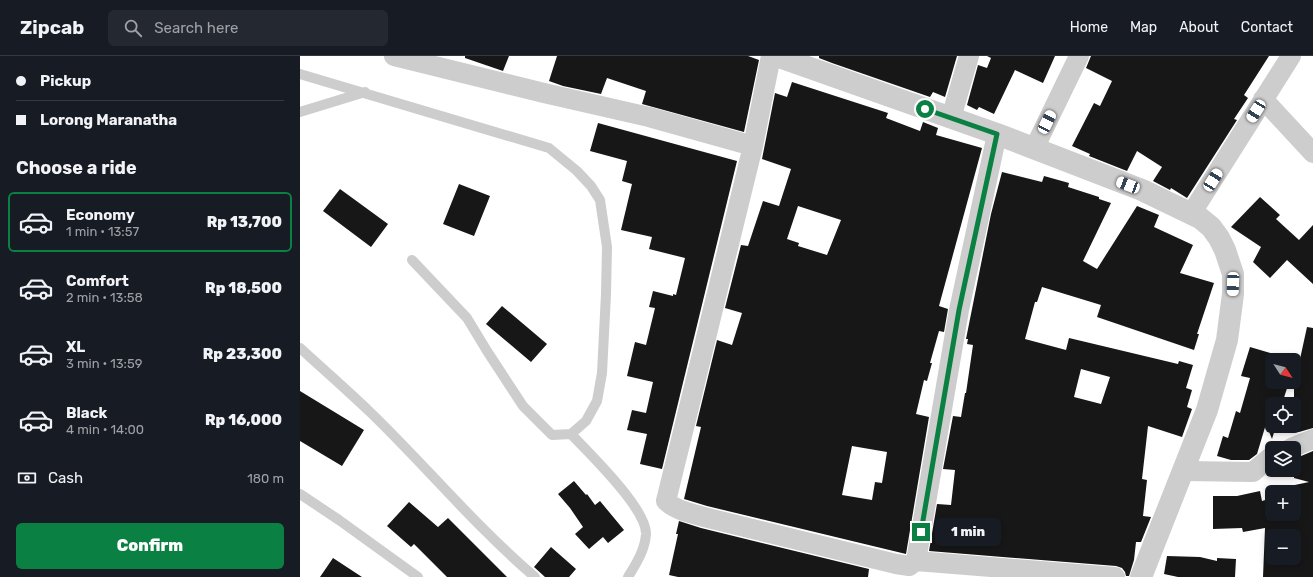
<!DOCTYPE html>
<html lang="en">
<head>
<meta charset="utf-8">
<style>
	body { margin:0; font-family:Rubik,sans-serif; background:#242831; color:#f1f3f6; height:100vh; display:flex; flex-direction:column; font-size:15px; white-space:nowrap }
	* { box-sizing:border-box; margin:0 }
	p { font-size:13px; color:#9ea1a6 }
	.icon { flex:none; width:22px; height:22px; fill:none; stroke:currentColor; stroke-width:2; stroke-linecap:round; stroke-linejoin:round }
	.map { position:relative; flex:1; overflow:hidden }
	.sheet { display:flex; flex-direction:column; background:#171b24; width:300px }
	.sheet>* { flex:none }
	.guide { display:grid; align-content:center; height:88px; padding:0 16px; background:#171b24 }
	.needle { width:26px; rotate:126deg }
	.buttons { position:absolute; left:965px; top:297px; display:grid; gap:8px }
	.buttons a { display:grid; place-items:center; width:36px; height:36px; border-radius:6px; background:#171b24; box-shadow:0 2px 6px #0003; font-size:20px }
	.end { position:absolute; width:18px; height:18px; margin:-9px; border:5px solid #0b8043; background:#fff; box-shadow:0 0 0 2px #fff }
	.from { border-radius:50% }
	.bubble { position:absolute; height:28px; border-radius:6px; background:#171b24; box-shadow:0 2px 6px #0003; font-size:13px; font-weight:800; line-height:28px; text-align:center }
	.car { position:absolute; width:12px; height:24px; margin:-12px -6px; border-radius:5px; box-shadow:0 0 3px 1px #0007; background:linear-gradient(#fff 24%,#345 0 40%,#fff 0 76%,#345 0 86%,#fff 0) }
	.guide b { display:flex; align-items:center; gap:14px; height:38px; font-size:15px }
	.guide b+b { border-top:1px solid #363941 }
	.guide i { width:10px; height:10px; background:#f1f3f6 }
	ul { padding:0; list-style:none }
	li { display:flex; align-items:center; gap:12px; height:60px; margin:0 8px 6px; padding:0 8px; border:2px solid transparent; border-radius:6px }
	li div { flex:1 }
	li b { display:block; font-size:15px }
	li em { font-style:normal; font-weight:800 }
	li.on { border-color:#0b8043 }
	li>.icon { width:36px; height:36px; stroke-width:1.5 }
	h2 { padding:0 16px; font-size:18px; line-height:48px }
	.pay { display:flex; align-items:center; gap:10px; height:44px; padding:0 16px; font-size:15px }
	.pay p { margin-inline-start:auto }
	.cta { display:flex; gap:8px; margin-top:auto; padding:8px 16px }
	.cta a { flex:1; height:46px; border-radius:6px; background:#0b8043; color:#fff; font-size:16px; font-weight:800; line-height:46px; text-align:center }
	header { display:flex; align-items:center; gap:24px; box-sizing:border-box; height:56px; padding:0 20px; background:#171b24; border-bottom:1px solid #363941 }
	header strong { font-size:19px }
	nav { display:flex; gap:22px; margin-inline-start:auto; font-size:14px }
	.search { width:280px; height:36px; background:#242831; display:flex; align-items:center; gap:10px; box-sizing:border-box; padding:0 14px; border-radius:6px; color:#9ea1a6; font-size:15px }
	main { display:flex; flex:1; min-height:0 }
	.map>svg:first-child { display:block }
</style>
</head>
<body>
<header>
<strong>Zipcab</strong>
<div class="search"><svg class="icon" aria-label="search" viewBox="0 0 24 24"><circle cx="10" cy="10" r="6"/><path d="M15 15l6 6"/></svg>Search here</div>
<nav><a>Home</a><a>Map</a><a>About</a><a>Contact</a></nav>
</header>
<main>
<section class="sheet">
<div class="guide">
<b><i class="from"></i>Pickup</b>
<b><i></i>Lorong Maranatha</b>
</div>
<h2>Choose a ride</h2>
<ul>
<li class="on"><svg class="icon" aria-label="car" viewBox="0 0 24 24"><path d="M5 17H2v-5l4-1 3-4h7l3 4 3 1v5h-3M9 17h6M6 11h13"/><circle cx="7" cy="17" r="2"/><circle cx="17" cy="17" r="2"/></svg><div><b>Economy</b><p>1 min · 13:57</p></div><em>Rp 13,700</em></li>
<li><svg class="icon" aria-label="car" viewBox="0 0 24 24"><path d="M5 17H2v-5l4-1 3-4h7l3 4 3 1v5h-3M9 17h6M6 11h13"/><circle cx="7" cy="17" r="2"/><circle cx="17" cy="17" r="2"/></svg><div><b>Comfort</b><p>2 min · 13:58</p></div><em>Rp 18,500</em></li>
<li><svg class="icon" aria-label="car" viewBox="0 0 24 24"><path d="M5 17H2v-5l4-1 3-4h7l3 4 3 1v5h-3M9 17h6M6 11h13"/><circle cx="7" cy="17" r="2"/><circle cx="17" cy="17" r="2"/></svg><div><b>XL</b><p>3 min · 13:59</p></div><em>Rp 23,300</em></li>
<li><svg class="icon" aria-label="car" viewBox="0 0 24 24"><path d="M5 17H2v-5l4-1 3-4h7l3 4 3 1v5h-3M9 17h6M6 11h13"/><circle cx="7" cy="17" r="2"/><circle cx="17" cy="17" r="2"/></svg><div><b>Black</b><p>4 min · 14:00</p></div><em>Rp 16,000</em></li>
</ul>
<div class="pay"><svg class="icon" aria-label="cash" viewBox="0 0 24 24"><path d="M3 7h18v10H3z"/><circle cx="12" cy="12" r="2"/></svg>Cash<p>180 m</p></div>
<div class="cta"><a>Confirm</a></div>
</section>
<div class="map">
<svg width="1013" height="521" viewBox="0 0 1013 521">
	<rect width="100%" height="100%" fill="#fff"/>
	<path fill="#171717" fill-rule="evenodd" d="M165 0H209L203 15 165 2Z
		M257 0H448L459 4 444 76 342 48 346 35 307 22 301 38 263 30 249 25Z
		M519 0H657L645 41 633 36 630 41 532 7 519 2Z
		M687 0H755L743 27 715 14 694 58 679 51 677 54 667 49 678 9 687 12 691 2Z
		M791 0H969L944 39 948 42 934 63 937 64 887 142 871 132 870 134 853 125 862 111 837 95 827 115 789 100 790 98 772 90 794 47 800 50 812 25 786 12Z
		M492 26 588 57 586 62 620 75 623 66 638 72 636 79 682 92 639 250 648 253 644 276 639 275 630 307H632L627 325 624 324 616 358 629 361 606 498 407 450 384 443 401 371 396 370 417 284 432 289 442 257 425 252 441 189 448 190 463 145 479 150 491 113 462 103 475 37 487 41ZM498 150 541 164 527 199 498 190 499 187 487 183ZM552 390 587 396 582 427 575 426 572 444 542 439Z
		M298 67 437 105 362 413 340 408 347 378 327 374 332 354 346 357 353 326 327 320 335 286 346 289 355 252 349 251 353 235 373 240V238L376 239 385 202 349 193 352 181 321 174 332 128 322 125 327 105 290 95Z
		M702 116 742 126 744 120 769 127 768 131 799 141V143L811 147 783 205 797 213 837 150 859 159 854 171 893 189 880 217 914 227 897 278H899L894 294 797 261 801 249 742 231 737 246H735L725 283 766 294 769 282 878 308 879 305 893 309 886 332 892 334 887 351 892 353 882 381 848 370 842 423 847 424 843 460 851 461 841 486H836L834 504 829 520H826L825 516 822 512 816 510 629 495 637 448 651 449 655 414 643 413 653 360 661 361 665 337H666L673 289 667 288 668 283H666L691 158ZM781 313 810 321 801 348 774 341Z
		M159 128 190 140 174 180 143 168Z
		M40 133 88 168 71 191 23 155Z
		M960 141 980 159 976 163 999 184 1013 169V228L987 204 970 222 953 206 961 191 931 171Z
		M202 250 247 288 231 306 186 268Z
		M1007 271 1013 272V372L999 376 994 375V302L1000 303Z
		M950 291 994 304H972V326H989L982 348H972V370H976L972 383 966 368 957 398 949 404H931L917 400 923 380 928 382 936 355 940 357 950 322 941 320Z
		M0 335 64 374 42 410 0 385Z
		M1013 395V521H963L965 472 943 476 942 472 913 473V440H937L960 435 962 445 972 442V458H994V436H986L992 434 990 430 1009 426 994 422V403ZM972 480H994V502H972Z
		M274 425 286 439 287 438 295 449 300 445 324 474 308 487 303 481 289 493 275 478 283 471 270 452 258 438Z
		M109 446 138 471 148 462 207 521H147L114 488 111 491 87 470Z
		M379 465 401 472 569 513 568 521H378L369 519 378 478H376Z
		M251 491 276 513 269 521H245L234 511Z
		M867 500 900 501 917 505V502L936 503 935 521H878L864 518Z
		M33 502 62 521H20Z"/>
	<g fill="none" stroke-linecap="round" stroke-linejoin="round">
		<path stroke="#cdcdcd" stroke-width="10" d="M0 18 249 92 277 115 291 130 300 144 307 191 306 238 302 317 297 345 286 365 271 378 252 379 223 350 187 295 167 262 112 204
			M0 56 65 36
			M0 292C23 313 47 334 70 356 126 410 175 470 235 521
			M271 378C289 397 347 453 346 478 345 494 336 508 328 521
			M0 438 39 464 118 521"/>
		<path stroke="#cdcdcd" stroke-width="20" d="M94 0 244 37 349 61 453 90
			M471 0 453 90 366 445C376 455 392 457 404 461L596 508 609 510 616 505 815 521
			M963 43 1013 97
			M651 62 669 0
			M734 93 779 0
			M891 158 991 0
			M991 392 1013 383
			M884 415 953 416 972 400
			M616 505 659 254 697 78"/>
		<path stroke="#cdcdcd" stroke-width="22" d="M476 0 697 78 842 134 900 162 911 171 919 182 925 194 933 218V238L927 284 907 354 841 521"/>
	</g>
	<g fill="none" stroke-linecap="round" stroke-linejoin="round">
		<path stroke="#0b8043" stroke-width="5" d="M621 476 659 254 697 78 625 53"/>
	</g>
</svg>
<div class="buttons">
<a><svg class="needle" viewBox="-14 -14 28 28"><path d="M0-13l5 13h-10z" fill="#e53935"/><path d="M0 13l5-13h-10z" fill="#9ea1a6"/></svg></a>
<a><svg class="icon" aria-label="locate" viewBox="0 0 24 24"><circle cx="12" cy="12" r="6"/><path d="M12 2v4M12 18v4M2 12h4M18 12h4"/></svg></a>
<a><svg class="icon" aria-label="layers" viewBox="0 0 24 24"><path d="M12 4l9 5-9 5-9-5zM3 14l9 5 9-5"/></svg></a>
<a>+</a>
<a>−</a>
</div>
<i class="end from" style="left:625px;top:53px"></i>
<i class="end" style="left:621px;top:476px"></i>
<div class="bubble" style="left:635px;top:462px;width:66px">1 min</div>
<i class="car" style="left:956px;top:55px;rotate:212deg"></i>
<i class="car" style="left:747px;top:66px;rotate:26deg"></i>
<i class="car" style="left:913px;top:124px;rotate:32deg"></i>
<i class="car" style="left:828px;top:129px;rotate:291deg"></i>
<i class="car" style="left:933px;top:228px;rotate:182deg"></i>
</div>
</main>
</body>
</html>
